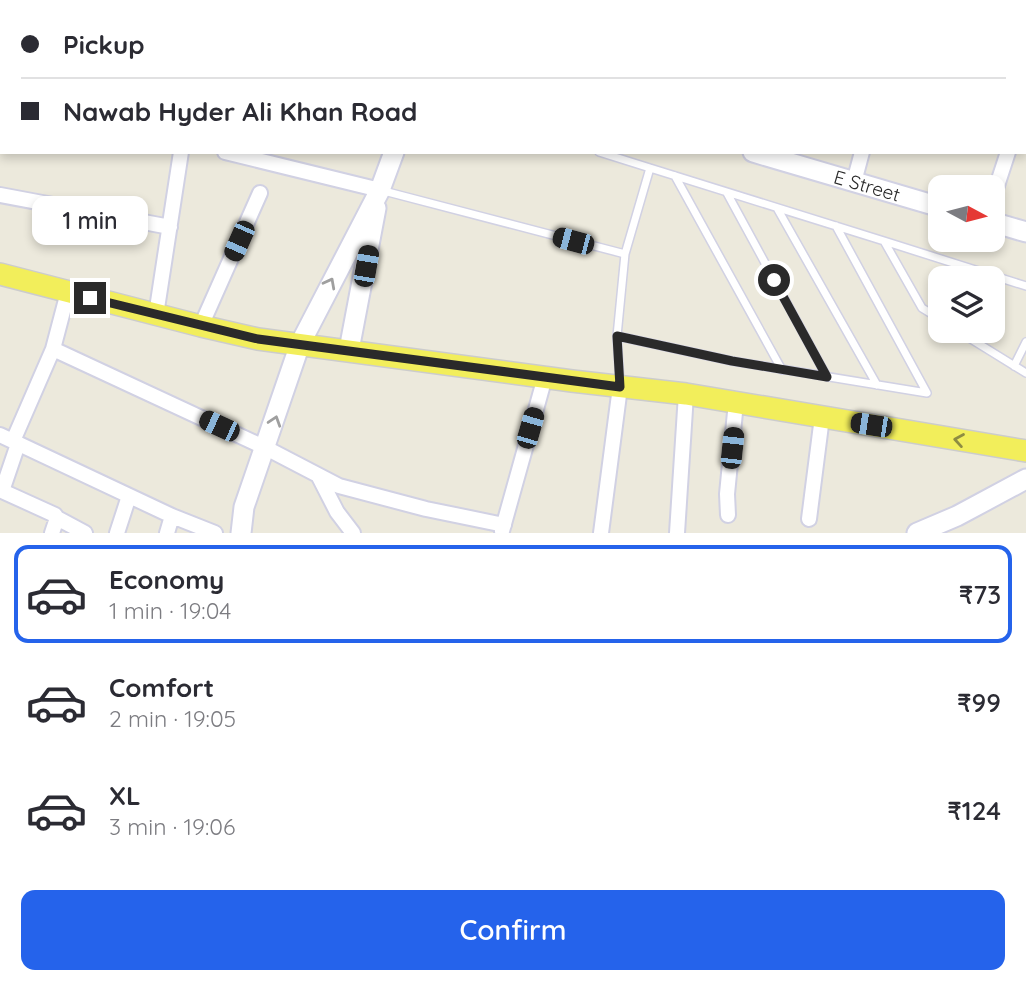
<!DOCTYPE html>
<html lang="en">
<head>
<meta charset="utf-8">
<style>
	body { margin:0; font-family:Quicksand,sans-serif; background:#f2f2f3; color:#2b2b33; height:100vh; display:flex; flex-direction:column; font-size:26px; white-space:nowrap }
	* { box-sizing:border-box; margin:0 }
	p { font-size:23px; color:#7c7c81 }
	.icon { flex:none; width:38px; height:38px; fill:none; stroke:currentColor; stroke-width:2; stroke-linecap:round; stroke-linejoin:round }
	.map { position:relative; height:533px; overflow:hidden }
	.sheet { display:flex; flex-direction:column; background:#fff; flex:1 }
	.sheet>* { flex:none }
	.banner { position:absolute; left:0px; top:0px; width:1027px; height:154px; box-shadow:0 4px 10px #0003; display:grid; align-content:center; height:154px; padding:0 21px; background:#fff }
	.needle { width:46px; rotate:97deg }
	.fabs { position:absolute; left:928px; top:175px; display:grid; gap:14px }
	.fabs a { display:grid; place-items:center; width:77px; height:77px; border-radius:14px; background:#fff; box-shadow:0 4px 10px #0003; font-size:35px }
	.end { position:absolute; width:32px; height:32px; margin:-16px; border:9px solid #2a2a2a; background:#fff; box-shadow:0 0 0 4px #fff }
	.from { border-radius:50% }
	.bubble { position:absolute; height:49px; border-radius:14px; background:#fff; box-shadow:0 4px 10px #0003; font-size:23px; font-weight:600; line-height:49px; text-align:center }
	.car { position:absolute; width:21px; height:42px; margin:-21px -10px; border-radius:9px; box-shadow:0 0 5px 2px #0007; background:linear-gradient(#222 24%,#8ab4d8 0 40%,#222 0 76%,#8ab4d8 0 86%,#222 0) }
	.banner b { display:flex; align-items:center; gap:24px; height:66px; font-size:26px }
	.banner b+b { border-top:2px solid #e1e1e2 }
	.banner i { width:18px; height:18px; background:#2b2b33 }
	ul { padding:12px 0 0; list-style:none }
	li { display:flex; align-items:center; gap:21px; height:98px; margin:0 14px 10px; padding:0 7px; border:4px solid transparent; border-radius:14px }
	li div { flex:1 }
	li b { display:block; font-size:26px }
	li em { font-style:normal; font-weight:600 }
	li.active { border-color:#2563eb }
	li>.icon { width:63px; height:63px; stroke-width:1.5 }
	.primary-button { display:flex; gap:14px; margin-top:auto; padding:14px 21px }
	.primary-button a { flex:1; height:80px; border-radius:14px; background:#2563eb; color:#fff; font-size:28px; font-weight:600; line-height:80px; text-align:center }
	.map>svg:first-child { display:block }
</style>
</head>
<body>
<div class="map">
<svg width="1026" height="533" viewBox="0 0 1026 533">
	<rect width="100%" height="100%" fill="#ece9dc"/>
	<g fill="none" stroke-linecap="round" stroke-linejoin="round">
		<defs>
			<path id="lane" d="M599 152 650 168
				M675 176 782 370
				M380 190 625 254
				M727 193 827 377
				M777 208 877 385
				M836 226 927 393 732 361 617 336 625 254 650 168 884 241 922 308 940 319
				M884 241 1026 286
				M958 331 1026 373
				M617 336 620 383
				M1014 366 1026 342"/>
			<path id="street" d="M713 0 717 2
				M200 2V0
				M339 2 340 0
				M659 2V0
				M752 2 753 0
				M990 2 991 0
				M0 20 2 21
				M0 112H2
				M225 152 380 190
				M854 182 862 152
				M0 195 170 227
				M992 201 1008 152
				M156 315 181 152
				M201 326 260 193
				M53 349 266 448 339 486 426 509 504 525
				M0 435 172 516 215 533
				M13 441 53 349 68 292
				M18 444 2 491 55 515 57 518 52 533
				M318 475 337 512 353 533
				M728 515 727 494 736 402
				M57 518 85 533
				M809 519 822 417
				M502 531 545 377
				M117 533 129 496
				M167 533 172 516
				M601 533 620 387
				M677 533 686 394"/>
			<g id="secondary">
				<path d="M456 2V0"/>
				<path id="s1" d="M753 152 940 207"/>
				<path d="M992 222 1026 232"/>
				<path d="M349 350 376 208"/>
				<path d="M241 533 244 507 300 344 380 190 394 152"/>
				<path d="M917 533 957 516 1026 479"/>
			</g>
			<path id="primary" d="M0 274 201 326 258 339 572 381 686 394 1026 451"/>
		</defs>
		<use href="#lane" stroke="#d1d1e3" stroke-width="10"/>
		<use href="#street" stroke="#d1d1e3" stroke-width="18"/>
		<use href="#secondary" stroke="#d1d1e3" stroke-width="23"/>
		<use href="#primary" stroke="#ccc" stroke-width="24"/>
		<use href="#lane" stroke="#fff" stroke-width="7"/>
		<use href="#street" stroke="#fff" stroke-width="14"/>
		<use href="#secondary" stroke="#fff" stroke-width="19"/>
		<use href="#primary" stroke="#f2ee5b" stroke-width="21"/>
	</g>
	<defs><path id="oneway-chevron" d="M-2-3.5L2.5 0L-2 3.5" fill="none" stroke-width="1.6" stroke-linecap="round" stroke-linejoin="round" transform="scale(1.75)"/></defs>
	<g stroke="#9f9f9f">
		<use href="#oneway-chevron" transform="translate(330 283) rotate(-62)"/>
		<use href="#oneway-chevron" transform="translate(275 421) rotate(-72)"/>
	</g>
	<use stroke="#8e8c42" href="#oneway-chevron" transform="translate(959 440) rotate(-170)"/>
	<g fill="none" stroke-linecap="round" stroke-linejoin="round">
		<path stroke="#2a2a2a" stroke-width="9" d="M90 298 258 339 620 387 617 336 732 361 827 377 774 280"/>
	</g>
	<g text-anchor="middle" dominant-baseline="central" stroke-width="5" stroke-linejoin="round" paint-order="stroke">
		<g font-size="19" fill="#2a2a2a" stroke="#fff">
			<text stroke="none"><textPath href="#s1" startOffset="119">E Street</textPath></text>
		</g>
	</g>
</svg>
<div class="fabs">
<a><svg class="needle" viewBox="-14 -14 28 28"><path d="M0-13l5 13h-10z" fill="#e53935"/><path d="M0 13l5-13h-10z" fill="#7c7c81"/></svg></a>
<a><svg class="icon" aria-label="layers" viewBox="0 0 24 24"><path d="M12 4l9 5-9 5-9-5zM3 14l9 5 9-5"/></svg></a>
</div>
<i class="end from" style="left:774px;top:280px"></i>
<i class="end" style="left:90px;top:298px"></i>
<div class="bubble" style="left:32px;top:196px;width:116px">1 min</div>
<i class="car" style="left:239px;top:241px;rotate:204deg"></i>
<i class="car" style="left:573px;top:241px;rotate:285deg"></i>
<i class="car" style="left:366px;top:266px;rotate:10deg"></i>
<i class="car" style="left:871px;top:425px;rotate:279deg"></i>
<i class="car" style="left:219px;top:426px;rotate:295deg"></i>
<i class="car" style="left:530px;top:428px;rotate:16deg"></i>
<i class="car" style="left:732px;top:448px;rotate:6deg"></i>
<div class="banner">
<b><i class="from"></i>Pickup</b>
<b><i></i>Nawab Hyder Ali Khan Road</b>
</div>
</div>
<section class="sheet">
<ul>
<li class="active"><svg class="icon" aria-label="car" viewBox="0 0 24 24"><path d="M5 17H2v-5l4-1 3-4h7l3 4 3 1v5h-3M9 17h6M6 11h13"/><circle cx="7" cy="17" r="2"/><circle cx="17" cy="17" r="2"/></svg><div><b>Economy</b><p>1 min · 19:04</p></div><em>₹73</em></li>
<li><svg class="icon" aria-label="car" viewBox="0 0 24 24"><path d="M5 17H2v-5l4-1 3-4h7l3 4 3 1v5h-3M9 17h6M6 11h13"/><circle cx="7" cy="17" r="2"/><circle cx="17" cy="17" r="2"/></svg><div><b>Comfort</b><p>2 min · 19:05</p></div><em>₹99</em></li>
<li><svg class="icon" aria-label="car" viewBox="0 0 24 24"><path d="M5 17H2v-5l4-1 3-4h7l3 4 3 1v5h-3M9 17h6M6 11h13"/><circle cx="7" cy="17" r="2"/><circle cx="17" cy="17" r="2"/></svg><div><b>XL</b><p>3 min · 19:06</p></div><em>₹124</em></li>
</ul>
<div class="primary-button"><a>Confirm</a></div>
</section>
</body>
</html>
